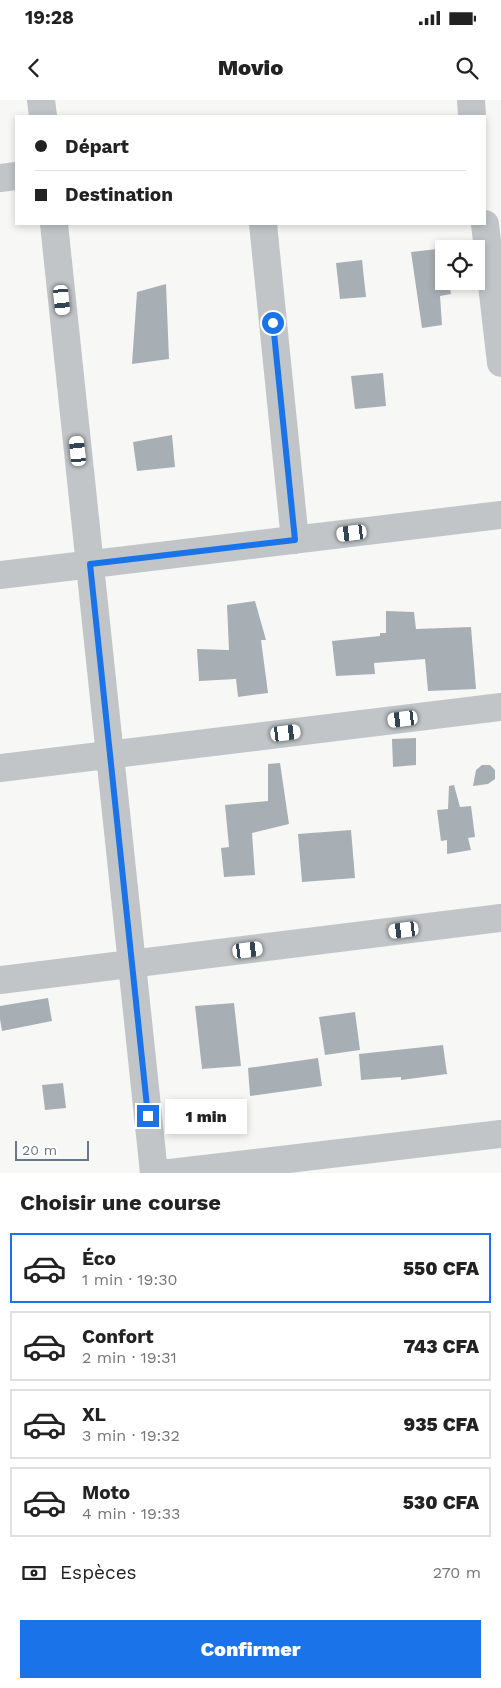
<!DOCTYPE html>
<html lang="fr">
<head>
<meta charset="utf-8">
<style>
	body { margin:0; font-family:"Work Sans",sans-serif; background:#f2f2f2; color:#222; height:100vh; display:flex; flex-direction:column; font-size:19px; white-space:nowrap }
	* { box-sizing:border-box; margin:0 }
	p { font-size:16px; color:#767676 }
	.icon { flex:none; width:28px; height:28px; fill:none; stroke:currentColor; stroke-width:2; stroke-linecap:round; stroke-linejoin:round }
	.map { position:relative; height:1073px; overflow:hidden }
	.sheet { display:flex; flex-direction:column; background:#fff; flex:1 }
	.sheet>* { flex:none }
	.guide { position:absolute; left:15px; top:15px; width:471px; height:110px; border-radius:0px; box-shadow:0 2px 8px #0003; display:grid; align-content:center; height:110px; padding:0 20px; background:#fff }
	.controls { position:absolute; left:435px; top:140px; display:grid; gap:10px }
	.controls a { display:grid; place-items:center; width:50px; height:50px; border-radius:0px; background:#fff; box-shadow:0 2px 8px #0003; font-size:25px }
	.scale { position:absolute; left:15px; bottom:12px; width:74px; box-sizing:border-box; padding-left:5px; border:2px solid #677785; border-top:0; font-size:14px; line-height:18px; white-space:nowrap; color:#677785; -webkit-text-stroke:4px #fff; paint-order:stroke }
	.end { position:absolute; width:22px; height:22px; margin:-11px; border:6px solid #1a73e8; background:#fff; box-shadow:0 0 0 2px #fff }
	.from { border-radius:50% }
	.bubble { position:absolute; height:35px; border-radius:0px; background:#fff; box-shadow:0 2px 8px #0003; font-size:16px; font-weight:800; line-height:35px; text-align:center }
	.car { position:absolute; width:15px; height:30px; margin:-15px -8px; border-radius:6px; box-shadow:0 0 4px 1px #0007; background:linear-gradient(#fff 24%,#345 0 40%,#fff 0 76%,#345 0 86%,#fff 0) }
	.guide b { display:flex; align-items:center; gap:18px; height:48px; font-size:19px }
	.guide b+b { border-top:1px solid #e0e0e0 }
	.guide i { width:12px; height:12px; background:#222 }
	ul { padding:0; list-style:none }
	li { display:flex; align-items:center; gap:15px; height:70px; margin:0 10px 8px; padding:0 10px; border:2px solid #e0e0e0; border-radius:0px }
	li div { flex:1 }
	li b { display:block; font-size:19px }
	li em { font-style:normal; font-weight:800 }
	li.current { border-color:#1a73e8 }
	li>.icon { width:45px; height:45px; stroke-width:1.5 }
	h2 { padding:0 20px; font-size:22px; line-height:60px }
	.pay { display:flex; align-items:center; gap:12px; height:55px; padding:0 20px; font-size:19px }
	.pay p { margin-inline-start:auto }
	.action { display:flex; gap:10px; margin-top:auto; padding:10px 20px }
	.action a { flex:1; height:58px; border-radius:0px; background:#1a73e8; color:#fff; font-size:20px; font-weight:800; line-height:58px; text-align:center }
	.status { display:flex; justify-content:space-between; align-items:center; height:35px; padding:0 25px; background:#fff; direction:ltr }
	.status svg { height:14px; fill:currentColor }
	header { display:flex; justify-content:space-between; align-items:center; height:65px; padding:0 20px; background:#fff; font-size:22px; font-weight:800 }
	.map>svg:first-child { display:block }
</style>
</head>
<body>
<div class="status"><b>19:28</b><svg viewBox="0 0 49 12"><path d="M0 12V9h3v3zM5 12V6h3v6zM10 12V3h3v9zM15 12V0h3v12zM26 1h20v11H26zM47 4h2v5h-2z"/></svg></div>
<header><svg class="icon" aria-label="back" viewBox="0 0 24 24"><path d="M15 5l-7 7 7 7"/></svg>Movio<svg class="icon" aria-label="search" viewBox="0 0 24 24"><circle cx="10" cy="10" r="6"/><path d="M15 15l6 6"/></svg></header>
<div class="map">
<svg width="501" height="1073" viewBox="0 0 501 1073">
	<rect width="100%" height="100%" fill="#f7f8f5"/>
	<path fill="#a7afb5" d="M446 148 444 149V181H449L451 194 440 196 442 225 422 228 411 152Z
		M362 160 366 197 340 199 336 163Z
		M166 184 169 259 132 264 137 192Z
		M383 273 386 306 355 309 351 276Z
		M172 335 175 367 137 371 133 342Z
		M255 501 266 540H261L268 593 238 597 236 579 199 581 197 549 229 550 227 505Z
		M386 511 414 512 416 529 471 527 476 589 428 591 425 559 374 563 375 574 336 576 332 541 380 536V533H386Z
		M416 638V665L393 667 392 639Z
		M280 663 289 724 252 733 255 775 224 777 221 748 229 747 225 705 268 701V664Z
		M482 665H490L495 670V679L488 684 473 686 476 670Z
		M454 685 460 707 471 706 475 737 468 738 471 750 447 754V740L441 741 437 710 448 709 449 686Z
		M351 730 355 778 302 782 298 734Z
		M48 898 52 921 2 931 0 919V906Z
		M234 903 241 966 202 969 195 906Z
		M355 912 360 950 325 955 319 917Z
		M443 945 447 974 401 980V977L361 980 359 954Z
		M318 958 322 986 250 996 248 968Z
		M63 983 66 1008 45 1010 42 985Z"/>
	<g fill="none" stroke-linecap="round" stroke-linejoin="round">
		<path stroke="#c1c5c8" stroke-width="28" d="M41 0 43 16
			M471 0 472 16
			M0 78 16 76
			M54 124 154 1073
			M263 124 295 440
			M485 124 501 263
			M0 475 501 415
			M0 668 501 607
			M0 880 501 818
			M170 1073 501 1034"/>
	</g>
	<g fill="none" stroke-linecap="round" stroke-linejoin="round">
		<path stroke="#1a73e8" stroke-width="6" d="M148 1016 90 464 295 440 273 223"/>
	</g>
</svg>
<div class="controls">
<a><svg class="icon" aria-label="locate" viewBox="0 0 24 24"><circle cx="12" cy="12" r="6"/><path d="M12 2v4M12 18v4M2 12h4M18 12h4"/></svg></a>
</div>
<div class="scale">20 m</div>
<i class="end from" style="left:273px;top:223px"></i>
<i class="end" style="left:148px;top:1016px"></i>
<div class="bubble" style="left:165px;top:999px;width:82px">1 min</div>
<i class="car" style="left:62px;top:200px;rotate:174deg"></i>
<i class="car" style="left:78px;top:351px;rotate:354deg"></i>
<i class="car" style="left:352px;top:433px;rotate:263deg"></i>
<i class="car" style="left:403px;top:619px;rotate:263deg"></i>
<i class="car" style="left:286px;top:633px;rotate:83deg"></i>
<i class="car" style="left:404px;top:830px;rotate:263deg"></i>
<i class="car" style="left:248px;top:850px;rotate:83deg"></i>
<div class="guide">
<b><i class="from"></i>Départ</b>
<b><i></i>Destination</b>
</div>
</div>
<section class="sheet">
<h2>Choisir une course</h2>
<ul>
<li class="current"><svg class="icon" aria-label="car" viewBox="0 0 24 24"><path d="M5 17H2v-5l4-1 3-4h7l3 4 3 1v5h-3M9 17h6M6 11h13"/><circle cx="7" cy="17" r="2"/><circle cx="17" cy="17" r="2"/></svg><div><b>Éco</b><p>1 min · 19:30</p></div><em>550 CFA</em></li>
<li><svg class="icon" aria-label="car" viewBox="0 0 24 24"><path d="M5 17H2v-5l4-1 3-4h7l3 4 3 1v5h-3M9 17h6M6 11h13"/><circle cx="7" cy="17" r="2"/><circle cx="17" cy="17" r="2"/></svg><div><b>Confort</b><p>2 min · 19:31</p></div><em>743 CFA</em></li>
<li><svg class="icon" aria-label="car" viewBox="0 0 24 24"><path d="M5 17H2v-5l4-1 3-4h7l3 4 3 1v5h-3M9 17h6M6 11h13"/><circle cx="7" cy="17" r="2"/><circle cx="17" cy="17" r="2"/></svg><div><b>XL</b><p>3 min · 19:32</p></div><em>935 CFA</em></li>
<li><svg class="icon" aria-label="car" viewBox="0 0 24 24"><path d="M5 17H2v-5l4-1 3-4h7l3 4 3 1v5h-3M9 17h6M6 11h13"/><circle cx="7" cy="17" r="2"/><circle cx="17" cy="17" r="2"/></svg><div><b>Moto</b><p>4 min · 19:33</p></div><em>530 CFA</em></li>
</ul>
<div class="pay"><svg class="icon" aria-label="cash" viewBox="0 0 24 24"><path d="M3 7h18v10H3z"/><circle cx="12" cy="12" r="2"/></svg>Espèces<p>270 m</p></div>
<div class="action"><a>Confirmer</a></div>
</section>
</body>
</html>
